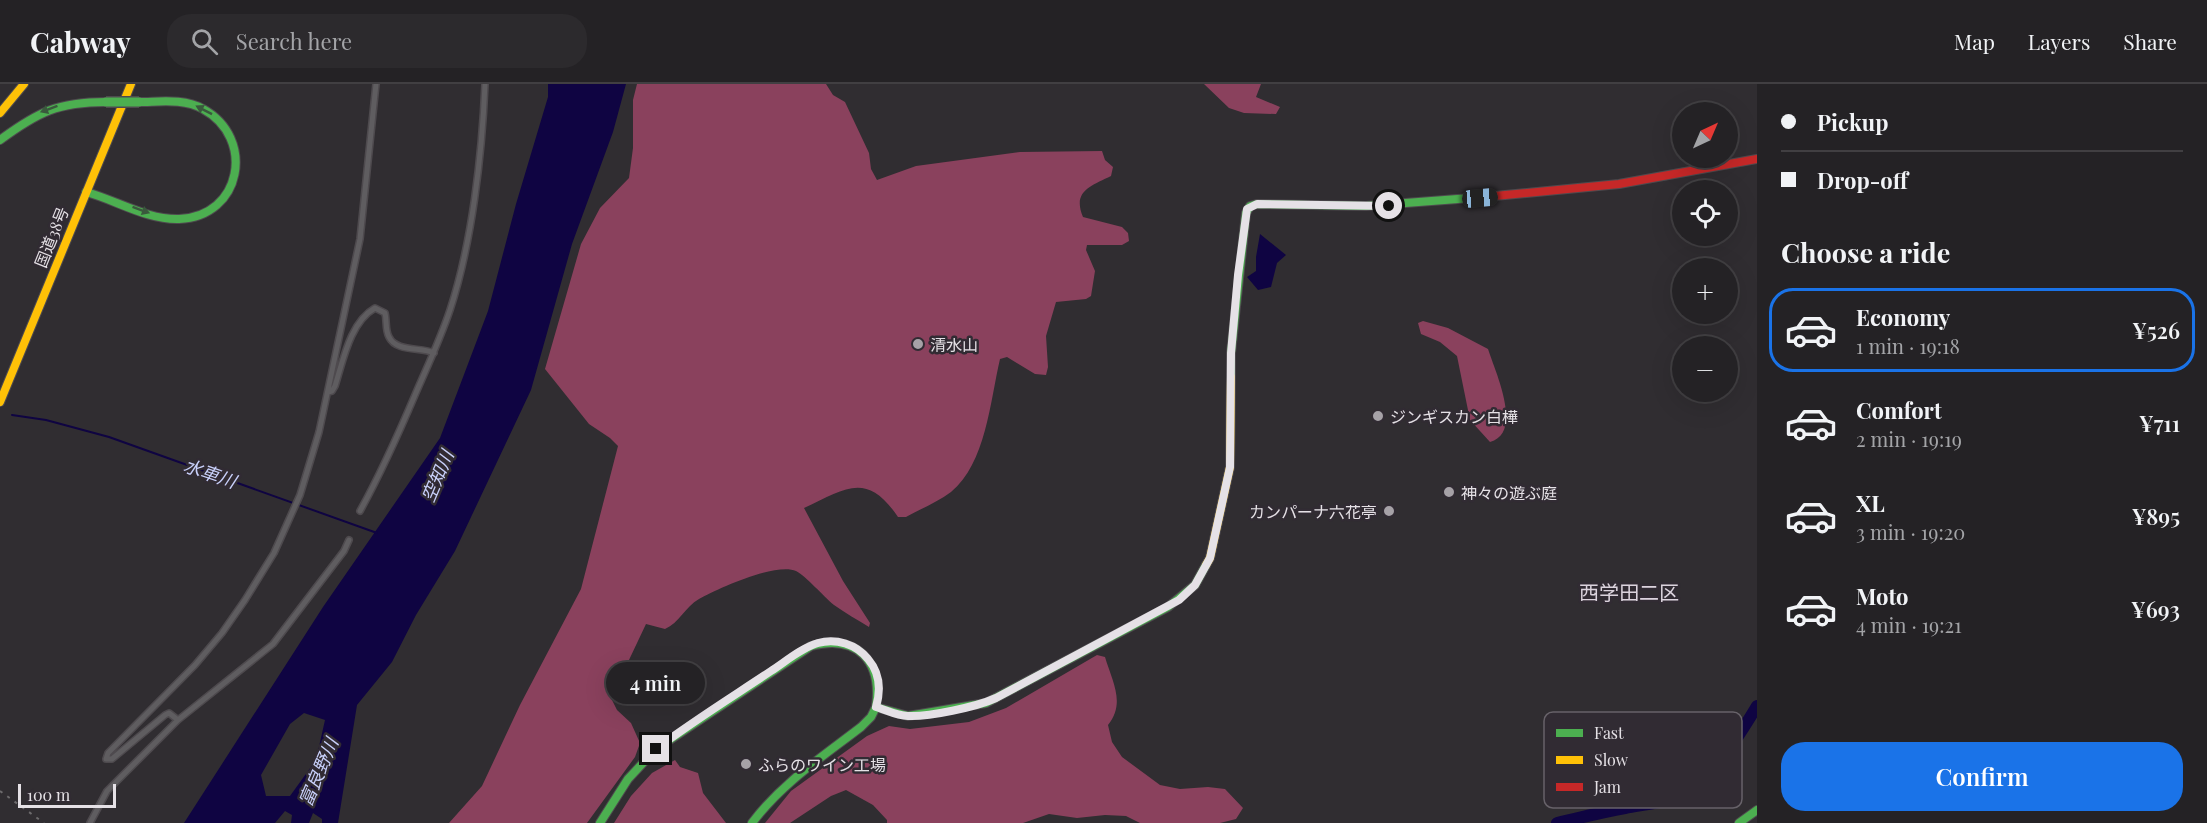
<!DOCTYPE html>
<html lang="en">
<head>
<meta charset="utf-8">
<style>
	body { margin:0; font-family:"Playfair Display","Noto Sans JP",serif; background:#2c2a2d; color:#f1f3f6; height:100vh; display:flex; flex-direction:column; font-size:22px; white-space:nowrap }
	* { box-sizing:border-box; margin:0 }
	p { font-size:20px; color:#a3a4a7 }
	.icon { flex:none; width:33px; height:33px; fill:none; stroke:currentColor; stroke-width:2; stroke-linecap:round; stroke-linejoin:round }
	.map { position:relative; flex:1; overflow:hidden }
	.sheet { display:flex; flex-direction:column; background:#242225; width:450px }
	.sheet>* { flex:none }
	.top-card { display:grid; align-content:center; height:132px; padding:0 24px; background:#242225 }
	.needle { width:39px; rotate:44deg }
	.controls { position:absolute; left:1672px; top:18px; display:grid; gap:12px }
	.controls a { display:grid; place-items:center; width:66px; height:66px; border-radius:50%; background:#242225; box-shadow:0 6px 24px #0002,0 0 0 2px #413f42; font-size:30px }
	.scale { position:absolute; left:18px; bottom:15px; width:98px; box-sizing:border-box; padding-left:6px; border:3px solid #e5e1e6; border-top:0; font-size:16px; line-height:21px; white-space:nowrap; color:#e5e1e6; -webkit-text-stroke:4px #312b33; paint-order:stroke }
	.end { position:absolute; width:27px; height:27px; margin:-14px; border:8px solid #e5e1e6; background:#111; box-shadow:0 0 0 3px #111 }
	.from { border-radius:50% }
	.bubble { position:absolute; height:42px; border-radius:21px; background:#242225; box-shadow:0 6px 24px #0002,0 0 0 2px #413f42; font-size:20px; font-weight:600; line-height:42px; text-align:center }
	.car { position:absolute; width:18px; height:36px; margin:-18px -9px; border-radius:8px; box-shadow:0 0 4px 2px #0007; background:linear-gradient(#222 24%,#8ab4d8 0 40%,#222 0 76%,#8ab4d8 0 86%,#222 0) }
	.top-card b { display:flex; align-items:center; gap:21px; height:57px; font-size:22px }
	.top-card b+b { border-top:2px solid #413f42 }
	.top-card i { width:15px; height:15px; background:#f1f3f6 }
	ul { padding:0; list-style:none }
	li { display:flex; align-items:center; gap:18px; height:84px; margin:0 12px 9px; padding:0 12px; border:3px solid transparent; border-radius:24px }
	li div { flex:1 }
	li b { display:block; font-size:22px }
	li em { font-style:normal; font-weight:600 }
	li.active { border-color:#1a73e8 }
	li>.icon { width:54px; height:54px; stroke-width:1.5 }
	h2 { padding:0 24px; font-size:27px; line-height:72px }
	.primary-button { display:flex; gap:12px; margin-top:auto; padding:12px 24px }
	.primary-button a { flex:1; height:69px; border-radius:24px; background:#1a73e8; color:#fff; font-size:24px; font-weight:600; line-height:69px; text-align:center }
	header { display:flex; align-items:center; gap:36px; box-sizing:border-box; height:84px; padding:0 30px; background:#242225; border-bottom:2px solid #413f42 }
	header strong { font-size:28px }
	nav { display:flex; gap:33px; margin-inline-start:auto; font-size:21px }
	.search { width:420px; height:54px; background:#2c2a2d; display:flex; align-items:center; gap:15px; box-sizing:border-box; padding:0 21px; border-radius:24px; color:#a3a4a7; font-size:22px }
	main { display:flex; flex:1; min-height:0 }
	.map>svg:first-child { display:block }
</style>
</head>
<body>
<header>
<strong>Cabway</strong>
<div class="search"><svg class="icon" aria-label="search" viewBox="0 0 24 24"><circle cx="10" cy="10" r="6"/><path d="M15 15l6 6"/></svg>Search here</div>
<nav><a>Map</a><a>Layers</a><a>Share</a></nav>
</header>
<main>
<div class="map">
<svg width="1757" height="739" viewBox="0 0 1757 739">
	<rect width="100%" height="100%" fill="#302d31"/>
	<path fill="#8a415d" d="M637 0H826L833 11 845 18 869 69 871 85 877 96 916 82 1020 68 1102 67 1105 76 1113 83 1111 92C1091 102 1072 107 1083 133L1122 143 1128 149 1129 157 1122 161H1087L1086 166 1095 187 1091 212 1086 215 1056 218 1046 252 1048 283 1046 291 1035 290 1007 273 1000 275C990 318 986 379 951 408 938 418 920 425 906 433H898C867 387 846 404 804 424L843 497 870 539 869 543C858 536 845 529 834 521 823 512 807 493 796 487 776 478 717 505 699 515 685 523 679 539 665 545L646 540 611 614 617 626 631 639 640 659 635 673 587 739H449L482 702 520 621 581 505 618 362 610 354 589 340 545 285 581 160 600 124 629 94 633 64V16Z
		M1204 0H1261L1256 13 1280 23 1276 30 1244 29 1229 24Z
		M1423 237 1448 244 1488 265C1495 287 1524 349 1490 358L1470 336 1457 272 1440 258 1421 250 1418 239Z
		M1097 571 1105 573C1112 597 1126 619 1108 641L1112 658 1122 673 1160 701 1180 705 1208 703 1225 705 1243 724 1236 735 1220 739H1140L1126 732 1105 731 1077 734 1049 730 1023 739H887V736L873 721 846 706 831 712 790 739H765L791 707 867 652 889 642 910 645 969 638 1006 624Z
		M675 676 680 683 698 689 703 709 726 739H614L631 712 652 689Z"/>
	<path fill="#0f0442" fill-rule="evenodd" d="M548 0H626L613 48 572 160 531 306 455 467 416 531 392 578 357 621 338 739H322V735L313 729 309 739H291L292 731 285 727 275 739H184L323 523 440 354 488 227 516 120 548 13ZM304 629 325 636 316 676 290 712H266L261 691 290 640Z
		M1260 150 1286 171 1277 179 1271 203 1258 206 1247 193 1256 187V173Z"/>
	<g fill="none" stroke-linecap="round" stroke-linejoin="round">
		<path stroke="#0f0442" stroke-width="2" d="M12 331 46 336 109 353 377 449"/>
		<path stroke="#0f0442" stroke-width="12" d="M1557 739C1580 734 1602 728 1625 724 1640 721 1655 720 1670 715 1710 700 1736 657 1757 622"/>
		<defs>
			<path id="street" d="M328 308 332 307 335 302C343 277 350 238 375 224L385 229C387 237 385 246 389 253 396 268 421 263 434 269
				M360 427C381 389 398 351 415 311 427 283 440 256 450 226 472 159 482 71 485 0
				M178 636 169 629 165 631 112 675H106L108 669 195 581 222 549 245 516 274 469 300 411 319 348 360 155 376 0
				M90 739 107 707 178 636 273 560 344 467 349 456"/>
			<path id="fast" d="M0 56C38 28 58 18 106 18
				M86 108C116 116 147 136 179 135 242 133 256 54 203 25 184 14 159 18 139 18
				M1231 293V269L1246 129 1250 122 1257 120 1366 122 1484 113
				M600 739 628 695 656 665 811 562C858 550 882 577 876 623
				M752 739C782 699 822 673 861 643L871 633 876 623 908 632 986 619 1168 523 1195 501 1206 481
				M1739 739 1757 726"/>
			<path id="slow" d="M0 29 24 0
				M0 318 131 0
				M1206 481 1210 474 1230 383 1231 293"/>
			<path id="jam" d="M1484 113 1619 100 1757 75"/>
		</defs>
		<use href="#street" stroke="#4e4a4e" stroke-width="8"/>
		<use href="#fast" stroke="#4e4a4e" stroke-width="10"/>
		<use href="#slow" stroke="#4e4a4e" stroke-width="10"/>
		<use href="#jam" stroke="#4e4a4e" stroke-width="10"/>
		<use href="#street" stroke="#5f5d60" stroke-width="5"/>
		<use href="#fast" stroke="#4caf50" stroke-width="8"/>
		<use href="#slow" stroke="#ffc107" stroke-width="8"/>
		<use href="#jam" stroke="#c62828" stroke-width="8"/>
		<path stroke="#6d6b6d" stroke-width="2" stroke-dasharray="3 6" stroke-linecap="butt" d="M0 707 44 739"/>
		<defs>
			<path id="fast-bridge" d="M106 18H139"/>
		</defs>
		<use href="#fast-bridge" stroke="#4e4a4e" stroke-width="12" stroke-linecap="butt"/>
		<use href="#fast-bridge" stroke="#4caf50" stroke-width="9"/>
	</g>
	<defs><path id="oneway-solid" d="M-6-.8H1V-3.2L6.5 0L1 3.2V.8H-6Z" transform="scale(1.5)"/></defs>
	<g fill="#3a593d">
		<use href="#oneway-solid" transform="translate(49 25) rotate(160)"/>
		<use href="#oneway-solid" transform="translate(204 26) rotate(-153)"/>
		<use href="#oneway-solid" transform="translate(141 126) rotate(20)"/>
	</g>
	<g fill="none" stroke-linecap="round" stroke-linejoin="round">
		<path stroke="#e5e1e6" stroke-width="8" d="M656 665C693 637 732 613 771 587 785 578 801 564 818 559 836 554 856 560 868 575 880 589 881 606 876 623 886 626 897 632 908 632 929 633 976 623 996 614L1179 516 1195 501 1210 474 1230 383 1231 269 1238 191 1247 125 1257 120 1389 122"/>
	</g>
	<g fill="#a6a2a7" stroke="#312b33" stroke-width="2">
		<circle cx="918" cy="260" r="6"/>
		<circle cx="1378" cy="332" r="6"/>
		<circle cx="1449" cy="408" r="6"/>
		<circle cx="1389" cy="427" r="6"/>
		<circle cx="746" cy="680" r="6"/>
	</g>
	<g text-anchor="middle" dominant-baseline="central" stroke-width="5" stroke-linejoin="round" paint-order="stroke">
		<g font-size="16" fill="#e5e1e6" stroke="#312b33">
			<text transform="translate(51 153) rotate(-68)">国道38号</text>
		</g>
		<g font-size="16" fill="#e5e1e6" stroke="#312b33" text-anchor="start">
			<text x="930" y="260">清水山</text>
			<text x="1390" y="332">ジンギスカン白樺</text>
			<text x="1461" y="408">神々の遊ぶ庭</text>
			<text x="1377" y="427" text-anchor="end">カンパーナ六花亭</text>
			<text x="758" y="680">ふらのワイン工場</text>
		</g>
		<g font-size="18" font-style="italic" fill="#c8d0fa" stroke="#312b33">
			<text transform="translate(210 389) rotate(19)">水車川</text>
			<text transform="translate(437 392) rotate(-67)">空知川</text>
			<text transform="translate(318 688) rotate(-67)">富良野川</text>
		</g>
		<g font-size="20" fill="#dbd3dd" stroke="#312b33">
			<text x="1629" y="507">西学田二区</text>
		</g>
	</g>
	<rect x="1544" y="628" width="198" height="96" rx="9" fill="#312b33" stroke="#676269" stroke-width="1.5"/>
	<rect x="1556" y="645" width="27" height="8" fill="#4caf50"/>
	<rect x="1556" y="672" width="27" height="8" fill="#ffc107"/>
	<rect x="1556" y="699" width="27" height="8" fill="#c62828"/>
	<g font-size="16" fill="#e5e1e6">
		<text x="1594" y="655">Fast</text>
		<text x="1594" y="682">Slow</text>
		<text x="1594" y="709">Jam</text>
	</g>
</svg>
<div class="controls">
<a><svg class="needle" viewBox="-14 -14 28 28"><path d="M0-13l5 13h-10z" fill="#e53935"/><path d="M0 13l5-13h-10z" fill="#a3a4a7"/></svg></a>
<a><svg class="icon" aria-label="locate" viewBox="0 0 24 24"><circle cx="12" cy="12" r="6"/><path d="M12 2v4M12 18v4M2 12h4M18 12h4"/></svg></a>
<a>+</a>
<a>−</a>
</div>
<div class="scale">100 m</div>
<i class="end from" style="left:1389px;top:122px"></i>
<i class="end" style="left:656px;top:665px"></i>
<div class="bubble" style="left:606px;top:578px;width:99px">4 min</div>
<i class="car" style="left:1480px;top:114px;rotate:85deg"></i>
</div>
<section class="sheet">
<div class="top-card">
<b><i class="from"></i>Pickup</b>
<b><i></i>Drop-off</b>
</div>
<h2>Choose a ride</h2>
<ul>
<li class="active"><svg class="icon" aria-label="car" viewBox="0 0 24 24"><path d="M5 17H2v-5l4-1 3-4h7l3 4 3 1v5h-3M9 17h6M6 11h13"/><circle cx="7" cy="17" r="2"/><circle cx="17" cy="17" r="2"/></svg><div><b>Economy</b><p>1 min · 19:18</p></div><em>¥526</em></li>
<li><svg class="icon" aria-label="car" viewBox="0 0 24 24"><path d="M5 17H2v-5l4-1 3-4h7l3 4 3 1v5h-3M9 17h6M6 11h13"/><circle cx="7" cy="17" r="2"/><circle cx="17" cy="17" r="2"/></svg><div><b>Comfort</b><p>2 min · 19:19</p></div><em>¥711</em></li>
<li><svg class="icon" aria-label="car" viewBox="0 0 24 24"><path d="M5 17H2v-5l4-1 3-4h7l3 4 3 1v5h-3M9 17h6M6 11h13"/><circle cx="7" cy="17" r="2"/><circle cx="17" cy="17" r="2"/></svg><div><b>XL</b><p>3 min · 19:20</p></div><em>¥895</em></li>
<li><svg class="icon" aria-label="car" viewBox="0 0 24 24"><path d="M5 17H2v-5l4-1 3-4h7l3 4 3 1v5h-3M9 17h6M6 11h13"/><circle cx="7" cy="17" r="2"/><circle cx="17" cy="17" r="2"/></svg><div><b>Moto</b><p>4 min · 19:21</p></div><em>¥693</em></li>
</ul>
<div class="primary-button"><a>Confirm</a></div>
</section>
</main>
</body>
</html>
